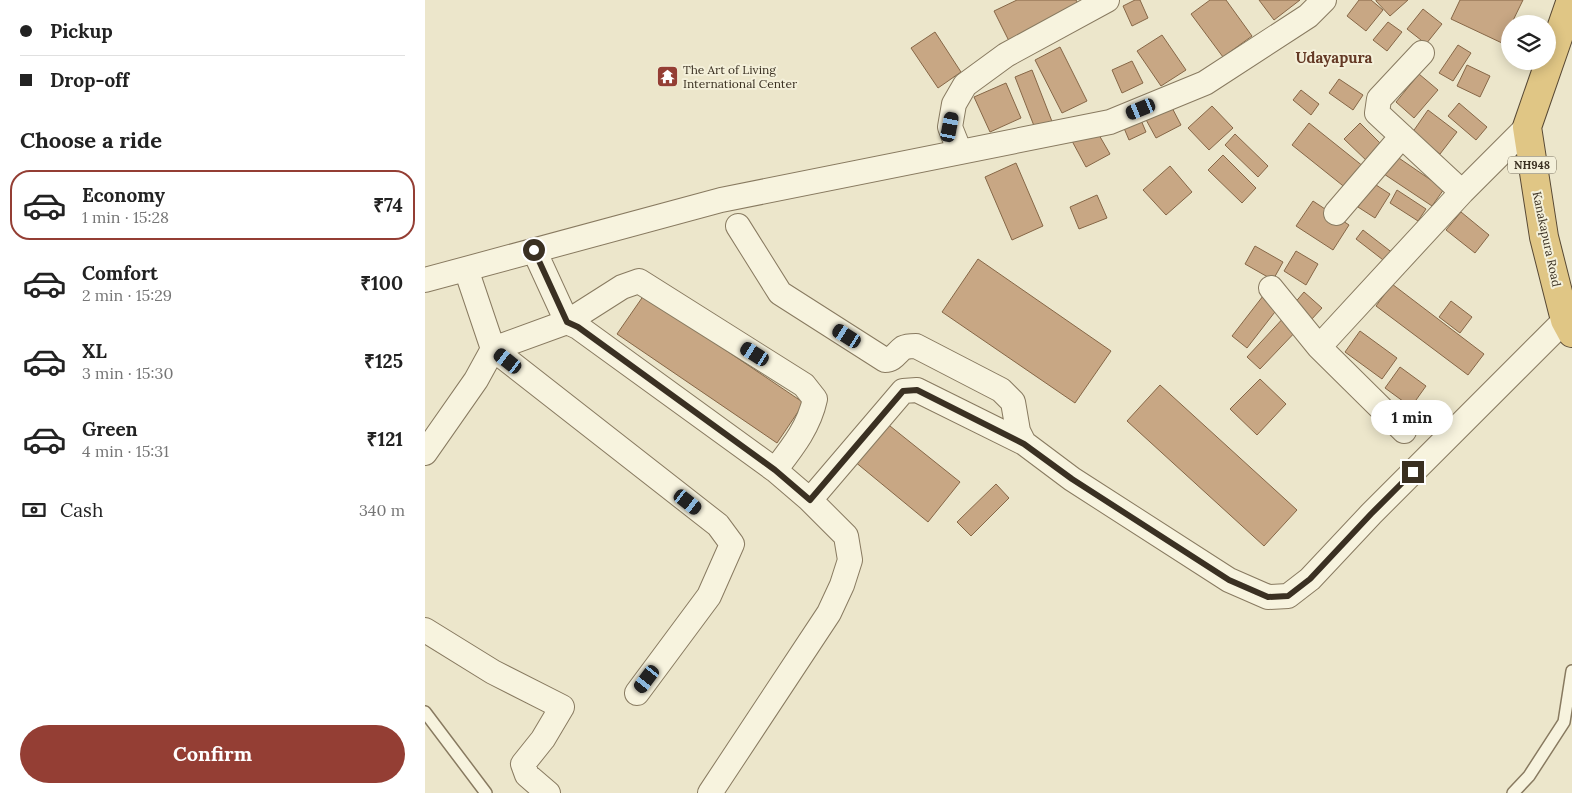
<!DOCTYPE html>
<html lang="en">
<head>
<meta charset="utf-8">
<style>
	body { margin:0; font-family:Lora,serif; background:#f6f6f6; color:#222; height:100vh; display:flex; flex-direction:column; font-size:19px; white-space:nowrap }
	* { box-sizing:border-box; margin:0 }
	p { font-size:16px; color:#767676 }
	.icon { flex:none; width:28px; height:28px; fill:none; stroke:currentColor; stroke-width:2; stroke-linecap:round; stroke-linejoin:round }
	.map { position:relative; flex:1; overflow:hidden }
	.panel { display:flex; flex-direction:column; background:#fff; width:425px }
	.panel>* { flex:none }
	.hud { display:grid; align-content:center; height:110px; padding:0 20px; background:#fff }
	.controls { position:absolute; left:1076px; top:15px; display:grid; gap:10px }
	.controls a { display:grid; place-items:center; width:55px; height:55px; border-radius:50%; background:#fff; box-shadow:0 2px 12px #0003; font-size:25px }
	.end { position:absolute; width:22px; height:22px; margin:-11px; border:6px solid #3a3022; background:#fff; box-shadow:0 0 0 2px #fff }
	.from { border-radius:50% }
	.bubble { position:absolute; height:35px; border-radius:18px; background:#fff; box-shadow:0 2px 12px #0003; font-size:16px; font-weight:700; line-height:35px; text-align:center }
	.car { position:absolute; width:15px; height:30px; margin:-15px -8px; border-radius:6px; box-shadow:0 0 4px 1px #0007; background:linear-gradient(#222 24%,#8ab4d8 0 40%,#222 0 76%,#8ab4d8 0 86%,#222 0) }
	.hud b { display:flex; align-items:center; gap:18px; height:48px; font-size:19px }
	.hud b+b { border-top:1px solid #e0e0e0 }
	.hud i { width:12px; height:12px; background:#222 }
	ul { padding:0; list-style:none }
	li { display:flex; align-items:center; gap:15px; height:70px; margin:0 10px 8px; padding:0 10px; border:2px solid transparent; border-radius:20px }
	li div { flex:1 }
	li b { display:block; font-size:19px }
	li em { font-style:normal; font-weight:700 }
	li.active { border-color:#943e34 }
	li>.icon { width:45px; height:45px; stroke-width:1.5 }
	h2 { padding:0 20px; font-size:22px; line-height:60px }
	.pay { display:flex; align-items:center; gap:12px; height:55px; padding:0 20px; font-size:19px }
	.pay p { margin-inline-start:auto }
	.button { display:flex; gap:10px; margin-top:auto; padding:10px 20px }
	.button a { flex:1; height:58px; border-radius:30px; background:#943e34; color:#fff; font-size:20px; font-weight:700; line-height:58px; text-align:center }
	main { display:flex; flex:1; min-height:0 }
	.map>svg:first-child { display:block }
</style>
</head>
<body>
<main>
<section class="panel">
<div class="hud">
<b><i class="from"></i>Pickup</b>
<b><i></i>Drop-off</b>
</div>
<h2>Choose a ride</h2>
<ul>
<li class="active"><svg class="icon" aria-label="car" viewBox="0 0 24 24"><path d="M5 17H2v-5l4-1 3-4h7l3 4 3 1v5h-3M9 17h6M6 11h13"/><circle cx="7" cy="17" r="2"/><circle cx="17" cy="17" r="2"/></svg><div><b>Economy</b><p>1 min · 15:28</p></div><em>₹74</em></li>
<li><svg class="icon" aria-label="car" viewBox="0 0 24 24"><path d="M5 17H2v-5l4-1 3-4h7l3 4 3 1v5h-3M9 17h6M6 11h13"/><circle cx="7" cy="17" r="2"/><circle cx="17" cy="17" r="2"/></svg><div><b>Comfort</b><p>2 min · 15:29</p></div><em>₹100</em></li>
<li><svg class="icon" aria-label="car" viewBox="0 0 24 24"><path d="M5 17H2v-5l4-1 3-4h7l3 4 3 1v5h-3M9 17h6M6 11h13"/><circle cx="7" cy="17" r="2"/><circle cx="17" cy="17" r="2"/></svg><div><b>XL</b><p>3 min · 15:30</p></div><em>₹125</em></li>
<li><svg class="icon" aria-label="car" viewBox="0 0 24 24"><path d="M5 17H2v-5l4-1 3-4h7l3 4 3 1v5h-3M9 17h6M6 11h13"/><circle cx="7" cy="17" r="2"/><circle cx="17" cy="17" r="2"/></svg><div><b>Green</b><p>4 min · 15:31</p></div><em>₹121</em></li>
</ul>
<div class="pay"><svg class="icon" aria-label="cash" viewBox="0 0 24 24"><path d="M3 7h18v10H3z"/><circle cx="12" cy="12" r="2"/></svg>Cash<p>340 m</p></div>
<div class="button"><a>Confirm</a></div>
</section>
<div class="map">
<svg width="1147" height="793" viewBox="0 0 1147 793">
	<rect width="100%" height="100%" fill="#ece6cb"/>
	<path fill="#c8a784" stroke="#866747" d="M592 0H651L655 7 584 41 569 11Z
		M710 0H715L723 18 707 26 698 6Z
		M785 0H801L827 36 798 57 766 14Z
		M834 0H875L849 20Z
		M934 0H946L958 10 941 31 922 16Z
		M951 0H983L965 16 951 1Z
		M1035 0H1098L1077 43 1026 19Z
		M998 9 1017 24 1001 44 982 29Z
		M963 22 977 32 962 51 948 40Z
		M510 32 536 72 513 88 486 48Z
		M737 35 761 70 736 86 712 51Z
		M1033 45 1046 53 1028 81 1014 73Z
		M635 47 662 101 637 113 610 60Z
		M707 61 718 83 697 93 687 70Z
		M1042 65 1065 76 1055 97 1032 86Z
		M607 70 628 124 611 131 590 77Z
		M994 74 1013 90 989 118 971 102Z
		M914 79 938 95 928 110 904 93Z
		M581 83 596 118 565 132 549 97Z
		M876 90 894 104 886 115 868 100Z
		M744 102 756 125 731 138 719 116Z
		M1034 103 1062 127 1051 140 1023 116Z
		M787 106 808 128 784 150 763 128Z
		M1003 110 1032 132 1015 154 987 133Z
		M713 113 721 132 704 140 696 121Z
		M884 123 939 167 922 189 867 145Z
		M935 123 960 148 944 163 919 139Z
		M670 128 685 154 661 167 647 141Z
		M810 134 843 166 833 177 800 145Z
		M968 154 1019 189 1007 206 956 172Z
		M798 155 831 188 817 203 783 170Z
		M591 163 618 226 587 240 560 177Z
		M745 166 767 192 741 215 718 190Z
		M948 183 965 194 950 218 933 207Z
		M972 190 1001 209 993 221 965 203Z
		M672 195 682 218 654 229 645 207Z
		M888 201 924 225 908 250 871 226Z
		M1036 212 1064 235 1050 253 1021 230Z
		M938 230 969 254 962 263 931 239Z
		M830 246 858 262 848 280 820 264Z
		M871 251 893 264 881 285 859 271Z
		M553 259 686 351 650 403 517 312Z
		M967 284 1059 354 1043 375 951 306Z
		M879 292 897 308 886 320 868 305Z
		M219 295 379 403 352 443 192 334Z
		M838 296 853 308 822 348 807 336Z
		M1026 301 1047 317 1035 333 1014 317Z
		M863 313 876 326 835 369 822 357Z
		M935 331 972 358 957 379 920 352Z
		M975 367 1001 386 986 407 960 388Z
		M835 379 861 404 832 435 805 409Z
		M735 385 872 510 839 546 702 421Z
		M460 422 535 482 503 522 429 461Z
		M571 484 584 498 546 536 532 522Z"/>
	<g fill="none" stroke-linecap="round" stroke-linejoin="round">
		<defs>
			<path id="service" d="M0 712 61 793
				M1088 793 1104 776 1139 722 1147 671"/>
			<path id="minor" d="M997 53 954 99 952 113 1037 192
				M535 152 525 127 529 104 540 85 581 55 682 0
				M911 213 977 136
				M313 226 355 293 460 360C469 360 471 353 478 348 482 346 487 346 491 346L576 390 588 402 593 431 599 443 647 479 804 580 843 597 863 596 885 579 946 514 1140 320
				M109 250 142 322 153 327 350 470 385 500 421 536 425 560 417 585 404 613 285 793
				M41 269 68 349 293 525 307 544 284 596 212 693
				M0 280 296 200 685 122 780 83 883 16 899 0
				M846 288 894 347 979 431
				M894 347 1037 192 1102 127
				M0 453 51 380 68 349 142 322 197 287 214 281 379 385 390 399C384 427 367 448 350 470
				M385 500 478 391 492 390 599 443
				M0 630 68 672 137 707 118 739 98 764 102 775 123 793"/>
			<path id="trunk" d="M1146 0 1102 127 1119 237 1140 320 1147 333"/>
		</defs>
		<use href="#service" stroke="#887a60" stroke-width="14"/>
		<use href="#minor" stroke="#887a60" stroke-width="26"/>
		<use href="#trunk" stroke="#574834" stroke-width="30"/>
		<use href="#service" stroke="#f7f3de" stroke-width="11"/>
		<use href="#minor" stroke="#f7f3de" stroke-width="24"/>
		<use href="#trunk" stroke="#e0c685" stroke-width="28"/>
	</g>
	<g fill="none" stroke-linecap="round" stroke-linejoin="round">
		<path stroke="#3a3022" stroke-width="6" d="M109 250 142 322 153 327 350 470 385 500 478 391 492 390 599 444 647 479 804 580 843 597 863 596 885 579 946 514 988 472"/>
	</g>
	<defs>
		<symbol id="temple-square" viewBox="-11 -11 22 22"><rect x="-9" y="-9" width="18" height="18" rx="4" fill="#943e34" stroke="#f4f0da"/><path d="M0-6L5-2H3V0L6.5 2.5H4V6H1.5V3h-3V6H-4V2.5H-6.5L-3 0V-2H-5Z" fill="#fff"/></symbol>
	</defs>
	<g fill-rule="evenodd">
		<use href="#temple-square" x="230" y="64" width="25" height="25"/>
	</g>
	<g text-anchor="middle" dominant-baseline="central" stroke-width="4" stroke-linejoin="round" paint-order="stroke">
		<rect fill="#f4f0da" stroke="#726a59" stroke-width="1" x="1083" y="156.5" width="48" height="17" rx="4"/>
		<g font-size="11" font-weight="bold" fill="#3a3022">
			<text x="1107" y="165">NH948</text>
		</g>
		<g font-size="12" fill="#3a3022" stroke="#f4f0da" text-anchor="start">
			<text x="258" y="69">The Art of Living<tspan x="258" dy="14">International Center</tspan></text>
		</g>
		<g font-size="12" fill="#3a3022" stroke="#f4f0da">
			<text transform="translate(1122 239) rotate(78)">Kanakapura Road</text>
		</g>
		<g font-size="15" font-weight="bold" fill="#643925" stroke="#f4f0da">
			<text x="909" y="57">Udayapura</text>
		</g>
	</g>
</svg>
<div class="controls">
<a><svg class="icon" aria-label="layers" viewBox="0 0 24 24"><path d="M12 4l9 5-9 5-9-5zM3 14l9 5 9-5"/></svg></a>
</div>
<i class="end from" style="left:109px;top:250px"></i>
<i class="end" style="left:988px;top:472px"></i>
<div class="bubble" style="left:946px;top:400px;width:82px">1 min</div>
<i class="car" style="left:716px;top:109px;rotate:248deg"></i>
<i class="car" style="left:525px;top:127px;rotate:11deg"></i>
<i class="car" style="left:422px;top:336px;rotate:302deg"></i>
<i class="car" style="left:330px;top:354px;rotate:302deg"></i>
<i class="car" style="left:83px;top:361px;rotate:308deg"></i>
<i class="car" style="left:263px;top:502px;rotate:128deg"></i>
<i class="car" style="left:222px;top:679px;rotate:217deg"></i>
</div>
</main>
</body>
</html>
